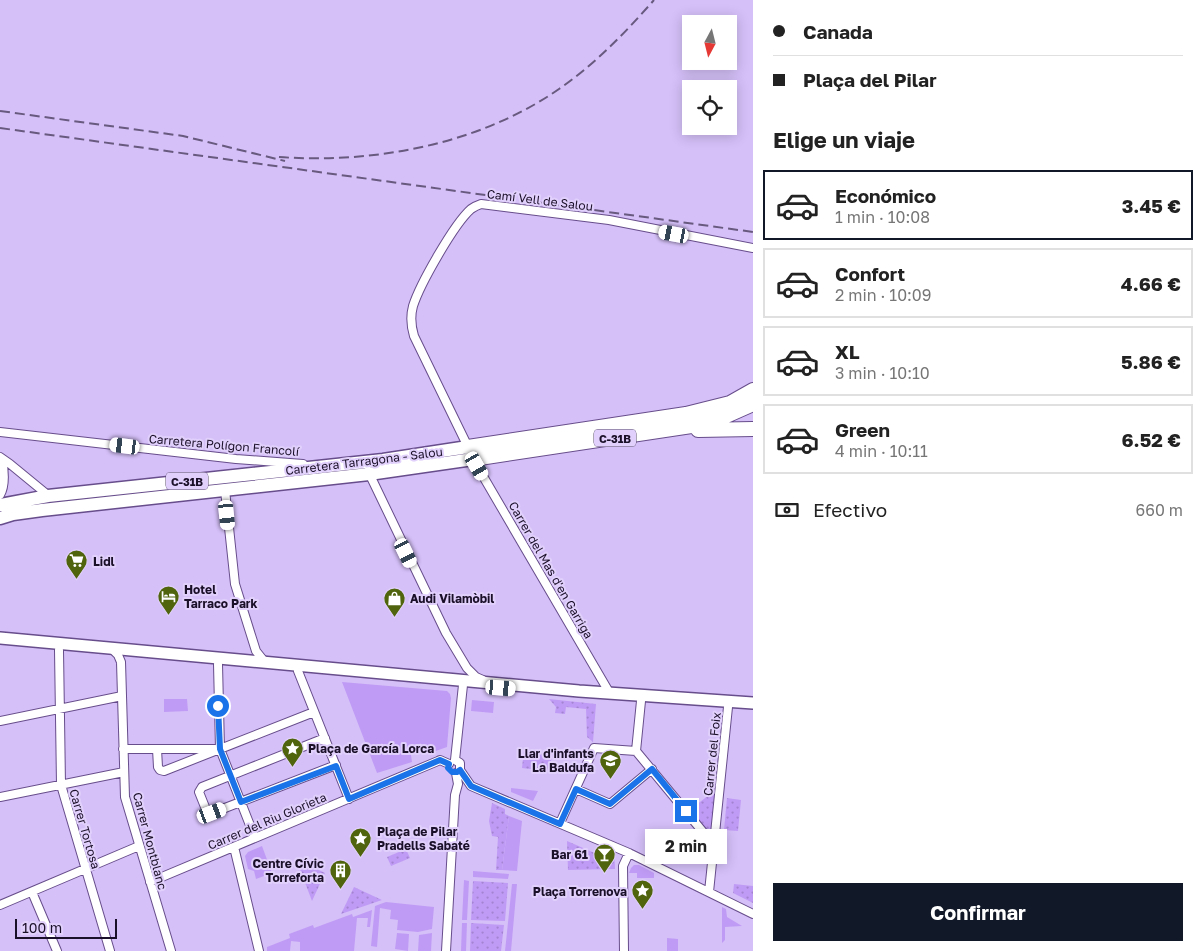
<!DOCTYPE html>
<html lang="es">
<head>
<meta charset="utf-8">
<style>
	body { margin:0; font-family:"Golos Text",sans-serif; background:#f2f2f2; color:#222; height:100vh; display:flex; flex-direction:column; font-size:19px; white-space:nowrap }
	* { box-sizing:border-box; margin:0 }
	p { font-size:16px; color:#767676 }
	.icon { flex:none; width:28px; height:28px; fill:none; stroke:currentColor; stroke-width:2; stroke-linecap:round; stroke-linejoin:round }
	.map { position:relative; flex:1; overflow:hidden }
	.details { display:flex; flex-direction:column; background:#fff; width:450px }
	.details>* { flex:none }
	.guide { display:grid; align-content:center; height:110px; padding:0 20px; background:#fff }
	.needle { width:32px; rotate:187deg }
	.controls { position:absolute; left:682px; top:15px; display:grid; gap:10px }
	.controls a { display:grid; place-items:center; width:55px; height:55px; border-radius:0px; background:#fff; box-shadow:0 2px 12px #0003; font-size:25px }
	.scale { position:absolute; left:15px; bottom:12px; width:102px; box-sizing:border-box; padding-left:5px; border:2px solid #1b1029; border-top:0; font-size:14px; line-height:18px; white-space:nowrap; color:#1b1029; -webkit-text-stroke:4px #e0d0fb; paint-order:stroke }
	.end { position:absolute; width:22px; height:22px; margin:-11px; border:6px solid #1a73e8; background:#fff; box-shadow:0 0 0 2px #fff }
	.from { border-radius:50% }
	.bubble { position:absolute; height:35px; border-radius:0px; background:#fff; box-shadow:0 2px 12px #0003; font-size:16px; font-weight:700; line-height:35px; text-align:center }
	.car { position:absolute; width:15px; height:30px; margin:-15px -8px; border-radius:6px; box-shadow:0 0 4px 1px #0007; background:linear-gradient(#fff 24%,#345 0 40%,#fff 0 76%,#345 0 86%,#fff 0) }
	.guide b { display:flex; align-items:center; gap:18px; height:48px; font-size:19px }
	.guide b+b { border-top:1px solid #e0e0e0 }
	.guide i { width:12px; height:12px; background:#222 }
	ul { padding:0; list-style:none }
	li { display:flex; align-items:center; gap:15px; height:70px; margin:0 10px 8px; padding:0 10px; border:2px solid #e0e0e0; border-radius:0px }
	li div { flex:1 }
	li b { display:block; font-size:19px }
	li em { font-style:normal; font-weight:700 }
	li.on { border-color:#111827 }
	li>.icon { width:45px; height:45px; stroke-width:1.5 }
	h2 { padding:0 20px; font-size:22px; line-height:60px }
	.pay { display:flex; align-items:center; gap:12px; height:55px; padding:0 20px; font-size:19px }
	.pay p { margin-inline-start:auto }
	.action { display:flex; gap:10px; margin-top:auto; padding:10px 20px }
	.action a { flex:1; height:58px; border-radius:0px; background:#111827; color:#fff; font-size:20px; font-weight:700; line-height:58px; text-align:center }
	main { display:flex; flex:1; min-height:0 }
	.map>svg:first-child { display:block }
</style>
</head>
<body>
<main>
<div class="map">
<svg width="753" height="951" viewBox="0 0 753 951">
	<defs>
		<pattern id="grass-dots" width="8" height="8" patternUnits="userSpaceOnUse" patternTransform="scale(1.25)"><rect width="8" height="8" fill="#c09bf5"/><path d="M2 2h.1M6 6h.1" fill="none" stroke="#a484d2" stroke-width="1.8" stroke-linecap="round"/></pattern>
	</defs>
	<rect width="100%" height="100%" fill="#d5c0f8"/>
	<path fill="url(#grass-dots)" d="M549 699 596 704 593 742 587 737 586 709 566 707 565 714 555 713 556 707Z
		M524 750 554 753 547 771 522 768Z
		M715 791 711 835 709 836 691 809 714 791Z
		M727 798 741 800 738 831 724 830Z
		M492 803 505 809V814L509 816 502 870H496L498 837 492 836 489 821Z
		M567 841 597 854 601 849C614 855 615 854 615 869L568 870Z
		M406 849 410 858 391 866 387 857Z
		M296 859 325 873 312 901Z
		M473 881 508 883 505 921 471 920Z
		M734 884 753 886V903L733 893Z
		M354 887 382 900 341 914Z
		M471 923 504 925 501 951H470Z"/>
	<path fill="#c09bf5" d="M342 682 447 691 450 694 451 698 447 747 433 752 432 749 411 755 412 762 377 773Z
		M164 699H187L188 711 164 712Z
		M472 700 494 702 493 713 471 711Z
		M511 788 538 791 533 801 511 792Z
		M509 816 522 821 517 871 502 870Z
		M262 846 272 873 256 879 254 871 248 869 245 856 248 852Z
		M634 865H639L654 873V878H637V873H629L631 868Z
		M473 871 509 874 508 879 473 877Z
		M464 880 469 881 467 920H462Z
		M512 884H517L511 951H505Z
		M386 902 434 907 432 929 418 932 397 930 398 920 390 919 391 910 380 908 377 947 371 946 375 906Z
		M722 907 726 909 727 917 742 926 725 927V940L722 943Z
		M372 910 370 927H367L368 918H357L354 951H300V942L291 941 290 951H267V947L290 938 289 934 313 925 314 928 352 914 353 917Z
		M462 923H467L466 951H461Z
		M397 933 409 934 408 951 395 949Z
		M432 933 431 951H418L419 935Z
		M667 938 678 939V951H667Z"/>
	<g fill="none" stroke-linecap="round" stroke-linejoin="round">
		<defs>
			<path id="minor" d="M0 432 236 459 303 464
				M468 447 414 336C411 326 410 317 413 306 420 284 454 224 471 209 474 207 478 205 481 204L609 220 753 248
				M0 457 10 464 49 496
				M473 459 609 692
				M368 471 446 633 467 668 476 677 483 680
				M225 490 235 584 256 651 264 661
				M0 495C6 485 4 470 2 459
				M111 648 118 655 121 662 125 797 171 951
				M59 650 61 785 110 951
				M218 664 220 749 255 838
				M298 671 349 799
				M0 721 122 696
				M325 738 202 787 199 792 207 812 212 813 336 765
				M123 749H215
				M157 749 158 767 160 770 164 771 314 712
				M636 751 703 832 707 840 714 847
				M636 751 641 701
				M455 760 460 763V770L471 786 629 853 753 914
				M455 760 463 685
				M576 789 610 804 652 769
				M0 797 124 772
				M560 823 594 748 636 751
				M234 847 259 951
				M150 882 438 761 440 760 449 764
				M32 892 57 951
				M709 892 728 707
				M0 905 139 846
				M446 951 455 795 458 784 456 773
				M624 951 623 866 629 853"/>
			<path id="secondary" d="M0 638 579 691 753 703"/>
			<path id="primary" d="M0 505 48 496 383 460 468 447
				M0 518 13 514 42 510 369 474 473 459"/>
			<path id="trunk" d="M698 430 753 429
				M468 447 686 414 730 403 753 390
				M473 459 698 425 726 416 753 404"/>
		</defs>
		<use href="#minor" stroke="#674d8b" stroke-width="10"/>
		<use href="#secondary" stroke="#674d8b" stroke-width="14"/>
		<use href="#primary" stroke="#674d8b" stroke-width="15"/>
		<use href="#trunk" stroke="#674d8b" stroke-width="16"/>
		<use href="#minor" stroke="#fff" stroke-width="8"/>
		<use href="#secondary" stroke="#fff" stroke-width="11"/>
		<use href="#primary" stroke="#fff" stroke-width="12"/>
		<use href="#trunk" stroke="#fff" stroke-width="14"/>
		<path stroke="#68597f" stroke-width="2" stroke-dasharray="10 5" stroke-linecap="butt" d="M0 111 183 136 285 161
			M0 128 753 232
			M279 157C375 164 480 144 559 89 595 64 625 33 654 0"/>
	</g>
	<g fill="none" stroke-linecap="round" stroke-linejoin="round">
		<path stroke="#1a73e8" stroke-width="6" d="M218 706 220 749 241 802 336 766 349 799 440 760 449 764 448 768 452 772H457L460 770 471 786 560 824 576 789 610 804 652 769 686 811"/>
	</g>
	<defs>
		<symbol id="supermarket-pin" viewBox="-11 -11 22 30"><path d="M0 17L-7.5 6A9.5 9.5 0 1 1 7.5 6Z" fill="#50640d" stroke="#e0d0fb"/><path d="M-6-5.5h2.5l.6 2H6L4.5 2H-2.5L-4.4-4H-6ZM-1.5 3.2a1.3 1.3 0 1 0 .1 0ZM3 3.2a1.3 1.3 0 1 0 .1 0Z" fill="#fff"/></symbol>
		<symbol id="hotel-pin" viewBox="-11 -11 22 30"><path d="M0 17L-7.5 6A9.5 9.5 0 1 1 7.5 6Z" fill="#50640d" stroke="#e0d0fb"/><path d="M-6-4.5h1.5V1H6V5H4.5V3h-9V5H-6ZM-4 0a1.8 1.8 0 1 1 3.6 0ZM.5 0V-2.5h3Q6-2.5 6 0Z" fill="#fff"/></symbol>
		<symbol id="shop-pin" viewBox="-11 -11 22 30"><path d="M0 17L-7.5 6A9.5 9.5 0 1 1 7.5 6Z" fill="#50640d" stroke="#e0d0fb"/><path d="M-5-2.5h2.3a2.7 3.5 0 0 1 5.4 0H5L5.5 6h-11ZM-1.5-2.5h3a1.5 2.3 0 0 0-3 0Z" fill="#fff"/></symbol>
		<symbol id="sight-pin" viewBox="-11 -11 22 30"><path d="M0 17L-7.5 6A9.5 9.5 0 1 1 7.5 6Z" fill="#50640d" stroke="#e0d0fb"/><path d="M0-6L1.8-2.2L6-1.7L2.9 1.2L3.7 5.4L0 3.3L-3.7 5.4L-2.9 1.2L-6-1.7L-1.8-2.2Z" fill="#fff"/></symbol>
		<symbol id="school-pin" viewBox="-11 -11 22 30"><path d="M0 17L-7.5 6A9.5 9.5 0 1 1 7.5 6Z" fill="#50640d" stroke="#e0d0fb"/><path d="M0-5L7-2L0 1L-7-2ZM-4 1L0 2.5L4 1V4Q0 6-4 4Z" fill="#fff"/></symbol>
		<symbol id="bar-pin" viewBox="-11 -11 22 30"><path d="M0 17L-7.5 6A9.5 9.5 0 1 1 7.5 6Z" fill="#50640d" stroke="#e0d0fb"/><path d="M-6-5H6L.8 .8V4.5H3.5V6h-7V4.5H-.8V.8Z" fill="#fff"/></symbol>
		<symbol id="building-pin" viewBox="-11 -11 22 30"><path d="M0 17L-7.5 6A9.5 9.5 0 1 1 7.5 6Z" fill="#50640d" stroke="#e0d0fb"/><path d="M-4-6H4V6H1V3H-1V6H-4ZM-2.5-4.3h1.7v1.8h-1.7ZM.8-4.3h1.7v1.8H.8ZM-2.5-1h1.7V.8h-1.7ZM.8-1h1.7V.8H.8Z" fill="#fff"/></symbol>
	</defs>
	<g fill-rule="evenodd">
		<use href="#supermarket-pin" x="64" y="548" width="25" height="34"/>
		<use href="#hotel-pin" x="156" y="584" width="25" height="34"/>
		<use href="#shop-pin" x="382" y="586" width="25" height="34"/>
		<use href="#sight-pin" x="280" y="736" width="25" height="34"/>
		<use href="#school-pin" x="598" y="748" width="25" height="34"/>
		<use href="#sight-pin" x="348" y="826" width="25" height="34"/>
		<use href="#bar-pin" x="592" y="842" width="25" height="34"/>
		<use href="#building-pin" x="328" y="858" width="25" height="34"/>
		<use href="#sight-pin" x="630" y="878" width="25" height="34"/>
	</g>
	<g text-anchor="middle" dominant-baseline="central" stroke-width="4" stroke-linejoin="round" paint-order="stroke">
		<g fill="#e0d0fb" stroke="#564a68" stroke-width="1">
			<rect x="594" y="429.5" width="42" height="17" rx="4"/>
			<rect x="166" y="472.5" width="42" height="17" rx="4"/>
		</g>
		<g font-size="11" font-weight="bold" fill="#1b1029">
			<text x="615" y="438">C-31B</text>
			<text x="187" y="481">C-31B</text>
		</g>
		<g font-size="12" fill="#1b1029" stroke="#e0d0fb">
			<text transform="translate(540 200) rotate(7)">Camí Vell de Salou</text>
			<text transform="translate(224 445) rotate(5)">Carretera Polígon Francolí</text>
			<text transform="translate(364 461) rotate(-7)">Carretera Tarragona - Salou</text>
			<text transform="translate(551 570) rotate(60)">Carrer del Mas d'en Garriga</text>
			<text transform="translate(712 754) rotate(-84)">Carrer del Foix</text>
			<text transform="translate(267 821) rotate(-23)">Carrer del Riu Glorieta</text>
			<text transform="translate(85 829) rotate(74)">Carrer Tortosa</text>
			<text transform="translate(150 841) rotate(75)">Carrer Montblanc</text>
		</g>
		<g font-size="12" font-weight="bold" fill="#1b1029" stroke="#e0d0fb" text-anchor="start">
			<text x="93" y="561">Lidl</text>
			<text x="184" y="589">Hotel<tspan x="184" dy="14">Tarraco Park</tspan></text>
			<text x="410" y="598">Audi Vilamòbil</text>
			<text x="308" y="748">Plaça de García Lorca</text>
			<text x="594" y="753" text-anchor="end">Llar d'infants<tspan x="594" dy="14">La Baldufa</tspan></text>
			<text x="377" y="831">Plaça de Pilar<tspan x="377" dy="14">Pradells Sabaté</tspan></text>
			<text x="588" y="854" text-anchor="end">Bar 61</text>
			<text x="324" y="863" text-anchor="end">Centre Cívic<tspan x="324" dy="14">Torreforta</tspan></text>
			<text x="627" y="891" text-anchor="end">Plaça Torrenova</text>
		</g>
	</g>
</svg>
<div class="controls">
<a><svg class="needle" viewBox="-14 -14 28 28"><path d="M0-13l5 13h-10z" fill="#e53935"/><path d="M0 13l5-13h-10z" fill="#767676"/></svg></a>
<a><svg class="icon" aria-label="locate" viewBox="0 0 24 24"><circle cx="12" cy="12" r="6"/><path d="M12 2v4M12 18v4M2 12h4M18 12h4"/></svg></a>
</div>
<div class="scale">100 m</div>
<i class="end from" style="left:218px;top:706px"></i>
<i class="end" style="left:686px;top:811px"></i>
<div class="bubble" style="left:645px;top:829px;width:82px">2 min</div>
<i class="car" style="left:674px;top:234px;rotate:281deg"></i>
<i class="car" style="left:125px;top:446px;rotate:277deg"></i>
<i class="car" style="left:477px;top:466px;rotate:150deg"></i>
<i class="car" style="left:227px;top:515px;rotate:174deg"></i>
<i class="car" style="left:406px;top:553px;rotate:154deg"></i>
<i class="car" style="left:501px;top:688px;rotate:95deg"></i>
<i class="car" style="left:212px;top:813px;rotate:69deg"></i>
</div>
<section class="details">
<div class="guide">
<b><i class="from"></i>Canada</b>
<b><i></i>Plaça del Pilar</b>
</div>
<h2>Elige un viaje</h2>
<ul>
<li class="on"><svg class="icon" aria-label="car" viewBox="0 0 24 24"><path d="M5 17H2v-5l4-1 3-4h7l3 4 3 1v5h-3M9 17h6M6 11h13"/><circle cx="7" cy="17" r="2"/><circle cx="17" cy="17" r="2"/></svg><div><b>Económico</b><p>1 min · 10:08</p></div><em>3.45 €</em></li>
<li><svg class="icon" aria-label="car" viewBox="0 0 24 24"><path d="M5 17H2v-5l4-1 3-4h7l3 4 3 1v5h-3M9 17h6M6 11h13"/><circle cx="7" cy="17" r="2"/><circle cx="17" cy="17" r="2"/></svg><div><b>Confort</b><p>2 min · 10:09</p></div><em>4.66 €</em></li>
<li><svg class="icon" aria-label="car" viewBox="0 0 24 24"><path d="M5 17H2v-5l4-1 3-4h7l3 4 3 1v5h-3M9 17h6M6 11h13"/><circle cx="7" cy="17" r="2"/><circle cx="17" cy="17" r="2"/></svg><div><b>XL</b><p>3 min · 10:10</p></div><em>5.86 €</em></li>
<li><svg class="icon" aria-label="car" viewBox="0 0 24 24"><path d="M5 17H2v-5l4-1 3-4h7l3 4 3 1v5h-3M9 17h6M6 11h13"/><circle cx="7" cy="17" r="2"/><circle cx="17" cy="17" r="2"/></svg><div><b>Green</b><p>4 min · 10:11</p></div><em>6.52 €</em></li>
</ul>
<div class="pay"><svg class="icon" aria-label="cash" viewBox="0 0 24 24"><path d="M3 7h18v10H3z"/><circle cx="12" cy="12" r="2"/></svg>Efectivo<p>660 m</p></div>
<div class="action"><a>Confirmar</a></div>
</section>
</main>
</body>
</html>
